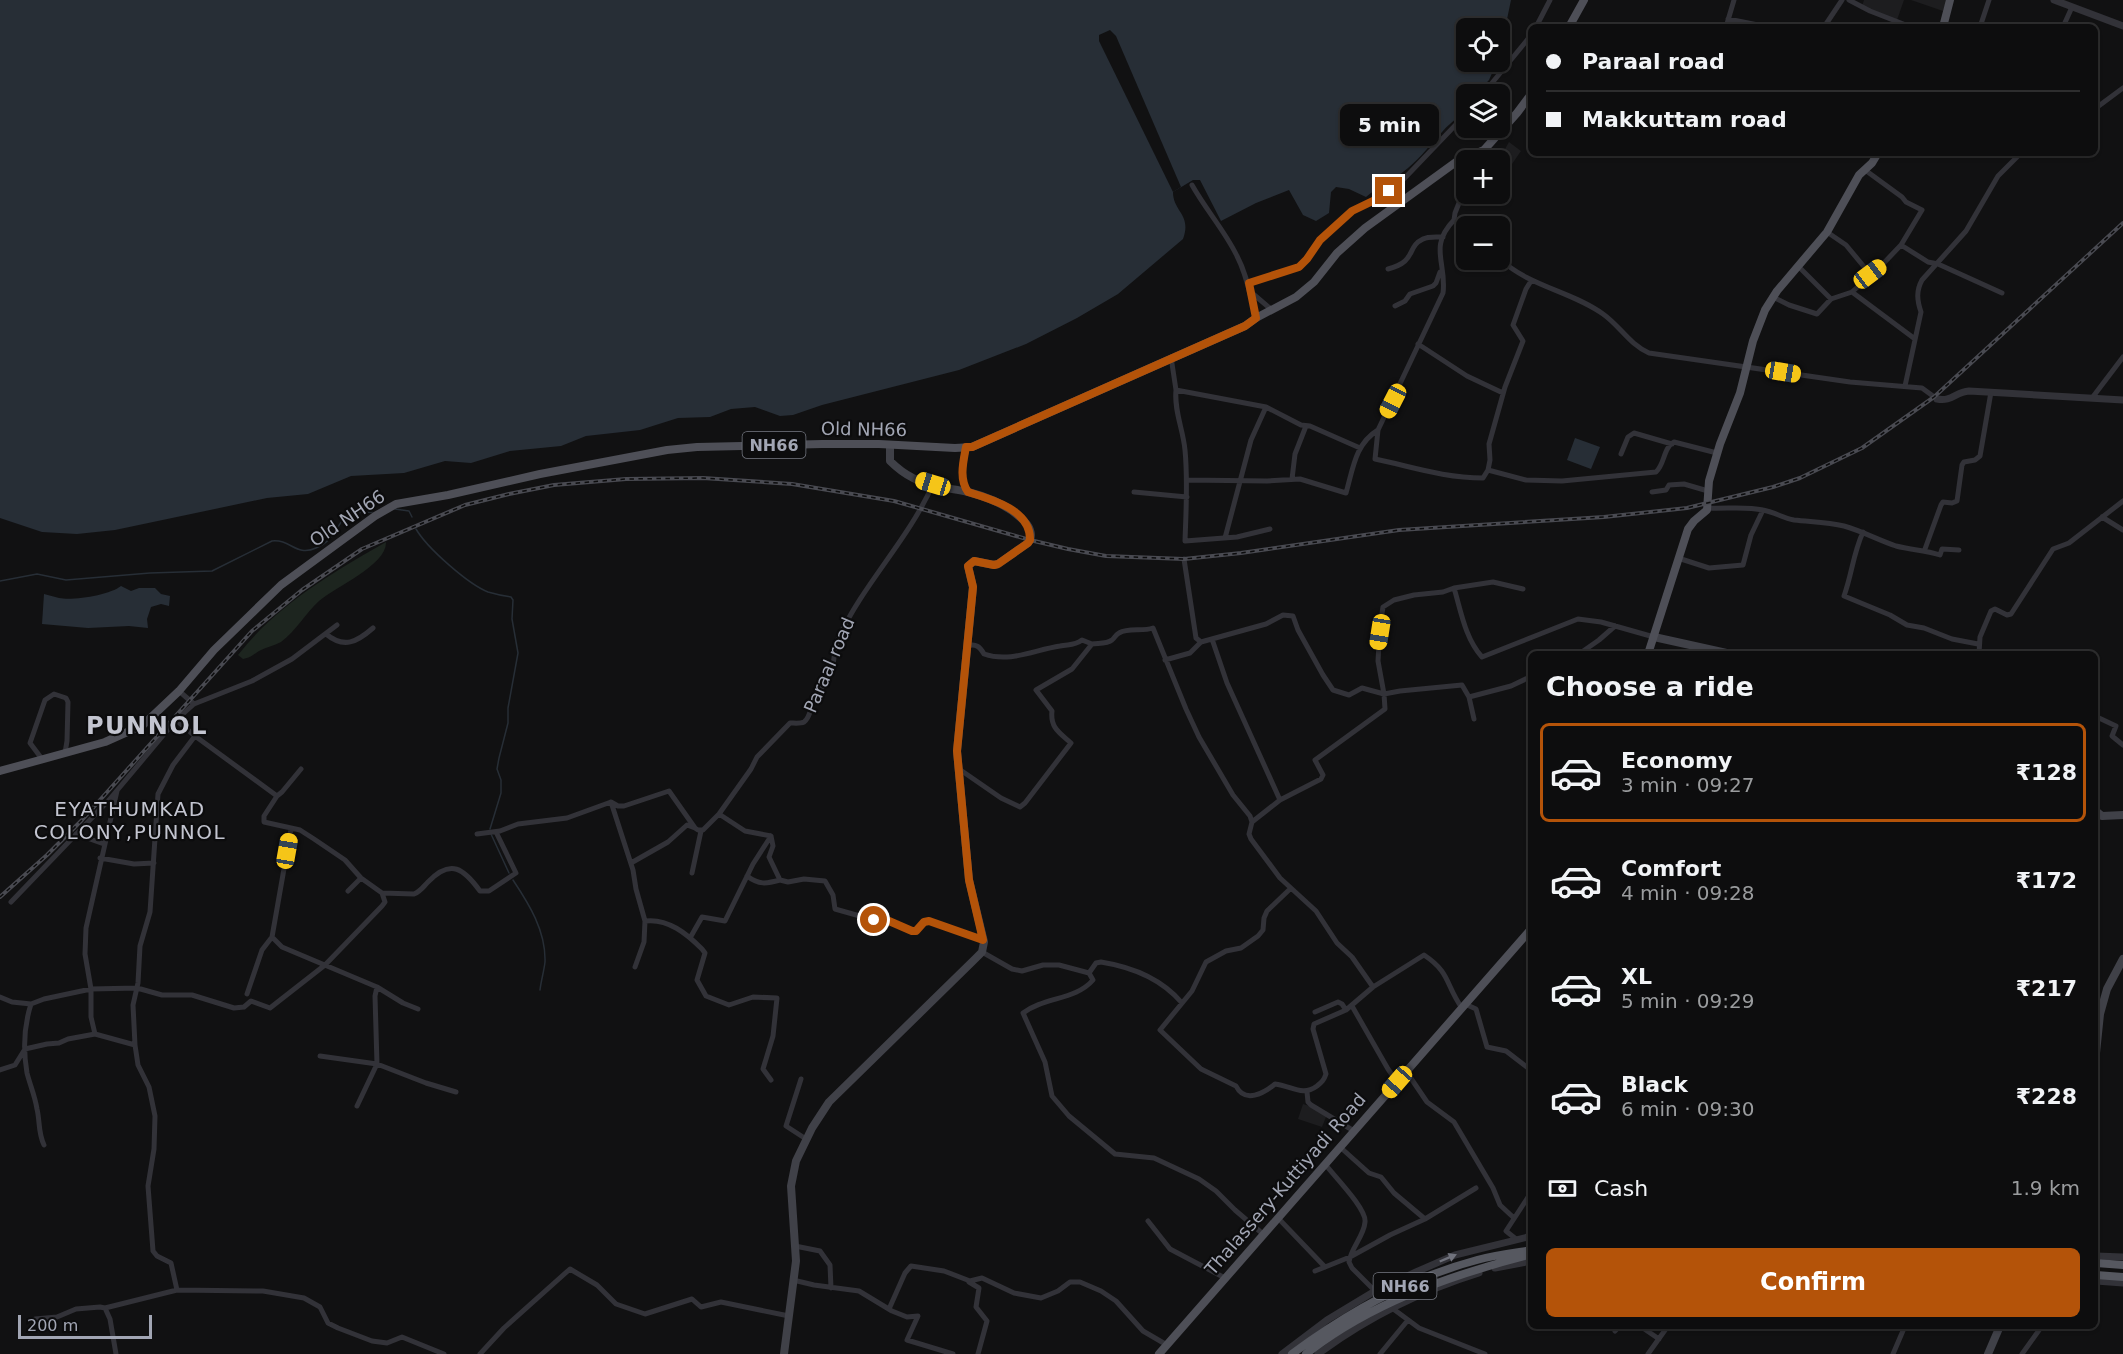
<!DOCTYPE html>
<html lang="en">
<head>
<meta charset="utf-8">
<style>
	body { margin:0; font-family:"DejaVu Sans",sans-serif; background:#161617; color:#f1f3f6; height:100vh; display:flex; flex-direction:column; font-size:22px; white-space:nowrap }
	* { box-sizing:border-box; margin:0 }
	p { font-size:20px; color:#9a9c9e }
	.icon { flex:none; width:33px; height:33px; fill:none; stroke:currentColor; stroke-width:2; stroke-linecap:round; stroke-linejoin:round }
	.map { position:relative; flex:1; overflow:hidden }
	.side { position:absolute; left:1528px; top:651px; width:570px; height:678px; display:flex; flex-direction:column; background:#0d0d0e; border-radius:9px; box-shadow:0 2px 4px #0004,0 0 0 2px #2d2d2e }
	.side>* { flex:none }
	.top-card { position:absolute; left:1528px; top:24px; width:570px; height:132px; border-radius:9px; box-shadow:0 2px 4px #0004,0 0 0 2px #2d2d2e; display:grid; align-content:center; height:132px; padding:0 18px; background:#0d0d0e }
	.buttons { position:absolute; left:1456px; top:18px; display:grid; gap:12px }
	.buttons a { display:grid; place-items:center; width:54px; height:54px; border-radius:9px; background:#0d0d0e; box-shadow:0 2px 4px #0004,0 0 0 2px #2d2d2e; font-size:30px }
	.scale { position:absolute; left:18px; bottom:15px; width:134px; box-sizing:border-box; padding-left:6px; border:3px solid #a2a6b4; border-top:0; font-size:16px; line-height:21px; white-space:nowrap; color:#a2a6b4; -webkit-text-stroke:4px #0c0c0d; paint-order:stroke }
	.end { position:absolute; width:27px; height:27px; margin:-14px; border:8px solid #b45309; background:#fff; box-shadow:0 0 0 3px #fff }
	.from { border-radius:50% }
	.bubble { position:absolute; height:42px; border-radius:9px; background:#0d0d0e; box-shadow:0 2px 4px #0004,0 0 0 2px #2d2d2e; font-size:20px; font-weight:700; line-height:42px; text-align:center }
	.car { position:absolute; width:18px; height:36px; margin:-18px -9px; border-radius:8px; box-shadow:0 0 4px 2px #0007; background:linear-gradient(#f5c518 24%,#345 0 40%,#f5c518 0 76%,#345 0 86%,#f5c518 0) }
	.top-card b { display:flex; align-items:center; gap:21px; height:57px; font-size:22px }
	.top-card b+b { border-top:2px solid #2d2d2e }
	.top-card i { width:15px; height:15px; background:#f1f3f6 }
	ul { padding:0; list-style:none }
	li { display:flex; align-items:center; gap:18px; height:99px; margin:0 12px 9px; padding:0 6px; border:3px solid transparent; border-radius:9px }
	li div { flex:1 }
	li b { display:block; font-size:22px }
	li em { font-style:normal; font-weight:700 }
	li.current { border-color:#b45309 }
	li>.icon { width:54px; height:54px; stroke-width:1.5 }
	h2 { padding:0 18px; font-size:27px; line-height:72px }
	.pay { display:flex; align-items:center; gap:15px; height:66px; padding:0 18px; font-size:22px }
	.pay p { margin-inline-start:auto }
	.primary-button { display:flex; gap:12px; margin-top:auto; padding:12px 18px }
	.primary-button a { flex:1; height:69px; border-radius:9px; background:#b45309; color:#fff; font-size:24px; font-weight:700; line-height:69px; text-align:center }
	.map>svg:first-child { display:block }
</style>
</head>
<body>
<div class="map">
<svg width="2123" height="1354" viewBox="0 0 2123 1354">
	<rect width="100%" height="100%" fill="#111112"/>
	<path fill="#1d1d1f" d="M1864 0H1904L1897 20 1862 6Z
		M1911 0H1947L1943 11Z
		M1509 142 1521 151 1503 177 1500 175V160H1485L1494 148 1505 149Z
		M1303 1104 1328 1112 1322 1127 1298 1119Z"/>
	<path fill="#1d251f" d="M386 542C387 565 335 587 319 601 305 614 296 631 281 642 274 646 266 647 259 651 253 655 250 658 243 659L238 655C276 606 333 572 386 542Z"/>
	<path fill="#272e36" d="M0 0H1511L1500 53V28H1467V62H1497L1489 80 1476 94H1467C1467 116 1456 116 1443 131 1431 144 1421 157 1408 168 1395 179 1379 186 1366 197L1349 189 1336 187 1331 192 1329 213 1316 221 1303 215 1289 190 1256 203 1221 221 1200 180H1193L1173 192C1173 212 1192 214 1183 239L1118 294 1077 318 1026 344 959 370 822 405 793 415 780 416 755 407 731 409 710 417 678 418 640 430 586 436 561 446 510 451 471 463 445 461 404 473 351 476 308 494 267 498 115 530 77 534 42 532 0 518Z
		M1575 438 1600 447 1591 469 1567 460Z
		M121 586 131 591 139 588H155L161 594 170 596 169 606 161 604 151 607 147 619 148 628 129 626 88 628 42 624 44 594C49 595 54 597 59 598 73 601 110 595 121 586Z"/>
	<path fill="#111112" d="M1110 30 1116 36 1181 187 1173 192 1099 41V35Z"/>
	<g fill="none" stroke-linecap="round" stroke-linejoin="round">
		<path stroke="#272e36" stroke-width="1.5" d="M395 509 409 511 412 517
			M416 529C427 548 468 584 488 592 495 594 504 596 511 597L513 600 512 619 518 653 508 708V723L499 758 497 769 501 780V793L490 829
			M0 581 37 574 66 580 150 573 212 571 272 541C291 539 296 557 316 548 337 540 338 519 349 514 355 512 365 512 372 512
			M491 834 509 873
			M513 880C529 904 546 931 545 962 544 971 541 981 540 990"/>
		<path stroke="#323238" stroke-width="5" d="M1849 0 1870 11 1911 27
			M1728 19 1768 27
			M1536 27 1550 0
			M1726 27 1734 0
			M1824 27 1842 0
			M1980 27 1989 0
			M2063 27 2072 7
			M1483 94 1532 34
			M2096 108 2123 88
			M1478 160 1483 151
			M1467 183 1455 213 1454 220 1467 230
			M1192 185C1206 210 1225 231 1237 256 1248 277 1250 297 1256 318
			M1454 220C1428 247 1447 263 1443 293L1378 430 1375 459C1413 467 1444 478 1483 478L1488 470 1526 480 1562 481 1656 472C1665 464 1663 448 1674 442L1717 453
			M1827 232 1846 245 1870 274
			M1901 245 1928 262 1938 264 2002 293
			M1500 259C1530 287 1571 291 1603 314 1620 326 1629 344 1649 353L1850 382 1922 388 1937 399
			M1799 267 1831 299
			M1388 269C1417 262 1406 247 1423 239 1428 236 1437 237 1443 237
			M1249 283 1299 267 1307 259 1320 240 1352 211 1379 198 1400 183 1467 113
			M1852 292 1915 339
			M1252 293 1272 310
			M1773 297 1789 305 1817 314 1831 299 1852 292 1880 267 1901 245 1922 210 1906 202 1902 197 1865 170
			M1395 306 1405 301 1410 294 1433 286 1436 283 1440 272
			M1418 344 1467 376 1503 393
			M1171 357 1176 390
			M1905 386 1921 312C1917 300 1916 291 1922 280L1966 231 1998 176 2021 153
			M2092 398 2123 357
			M1621 454 1628 437 1634 433 1672 444
			M1488 470 1490 460 1489 444 1505 387 1523 341 1513 325 1526 289 1531 281
			M1292 479 1295 454 1306 426
			M1187 480 1267 481 1300 479 1346 493C1353 469 1355 444 1378 430
			M1134 492 1187 497
			M1652 492 1666 490 1669 485 1684 484 1708 491
			M1708 508C1726 509 1745 506 1763 510 1774 512 1783 518 1794 520 1811 522 1827 522 1844 526 1862 531 1878 540 1896 546 1912 550 1925 550 1940 555L1942 549 1959 550
			M2102 517 2123 530
			M1270 529 1237 537 1185 541C1186 511 1188 481 1185 450 1183 429 1174 411 1176 390L1266 407 1301 425 1310 426 1360 448
			M1863 532C1853 554 1852 574 1844 596L1890 615 1907 625 1924 628 1952 639 1978 644
			M1225 538 1251 440 1266 407
			M1925 549 1941 505 1943 502 1952 503 1957 501 1962 465 1964 462 1975 460 1980 456 1991 392
			M1678 558 1709 568 1743 565 1751 535 1763 510
			M1184 559 1196 638 1201 642 1266 624 1283 615 1293 616 1298 630 1323 675 1333 690 1349 695 1362 688 1384 694 1385 709 1315 760 1323 775 1321 779 1280 800 1252 822
			M1454 588 1493 582 1523 589
			M337 625 292 659 252 681 194 704 176 720 195 736 173 765 158 794 150 912 140 946 138 983 133 1005 135 1045 138 1065 149 1087 155 1116 154 1149 148 1186 153 1251 157 1256 171 1263 177 1290 263 1291 304 1298 320 1307 328 1323 338 1328 372 1341 387 1343 402 1337 444 1354
			M326 634C344 649 357 642 373 628
			M1212 639 1227 683 1280 800
			M967 646C976 643 980 647 984 654 1010 663 1034 650 1060 646 1069 644 1074 646 1082 640L1092 644
			M1579 654 1599 640 1615 626
			M1979 654 1980 637 1991 611 1995 609 2007 615 2011 614 2053 549 2069 543 2123 501
			M1165 660 1190 653 1201 642
			M179 691 194 704
			M1469 697 1511 686 1532 676
			M2099 718 2116 726 2112 736 2123 745
			M1474 719 1469 697 1462 685 1400 691 1384 694 1378 661 1380 626 1383 607 1394 600 1414 595 1443 592 1454 588C1461 611 1465 638 1482 657L1578 619 1601 622 1654 637
			M42 759 30 743 45 700 54 694 66 698 68 702 67 741 65 753
			M959 769 1001 798 1020 807 1025 803 1071 743C1060 733 1050 728 1052 711L1036 690 1072 669 1092 644C1099 643 1107 644 1112 640 1115 638 1115 635 1119 633 1129 627 1142 632 1153 628L1186 709 1199 737 1233 795 1250 816 1252 822 1249 834 1251 839 1280 878 1316 911 1337 943 1352 957 1373 987 1346 1010 1314 1024 1313 1029 1326 1074C1324 1080 1322 1082 1317 1086 1302 1097 1292 1086 1275 1084 1264 1093 1245 1104 1236 1086L1201 1069 1160 1030 1192 991 1206 962 1226 951 1241 948 1258 936 1263 930 1264 918 1267 911 1290 889
			M117 791 86 928 85 954 91 989V1017L95 1034 135 1045
			M277 796 282 792 301 769
			M611 802 633 870 636 889 645 921 644 942 635 967
			M719 814 745 831 771 836 773 846 769 857 780 880 788 882 804 879 825 881 833 895 835 909 874 920 889 921 912 931H916L924 922 929 921 983 940
			M291 829 272 937 282 947 377 987 403 1003 418 1009
			M76 834 104 844
			M477 834 500 831 518 824 567 818 611 802 618 806H624L669 791 695 828 698 830H703L719 814 751 769 757 757 790 723C794 723 800 724 804 722 809 719 810 711 812 706 818 692 829 679 833 664 835 655 834 647 839 637 864 583 909 539 933 484
			M100 858 134 864 154 863
			M631 863 668 842 687 825 695 828
			M692 873 701 831
			M747 876C759 885 766 884 780 880
			M348 891 361 878
			M382 893 414 894C421 891 423 887 428 882 451 858 464 869 480 891H489L516 873 496 832
			M11 902 109 800 176 720
			M645 921C668 918 687 934 702 949L705 953 697 980 706 996 729 1005 753 997 777 998 773 1036 763 1069 771 1080
			M690 938 702 917 725 921 753 864 771 836
			M982 952 1012 969 1022 971 1043 965H1059L1089 973 1093 980C1076 1000 1044 997 1023 1013L1045 1062 1052 1096 1069 1116 1115 1154 1154 1158 1199 1179 1216 1191 1235 1210 1263 1234
			M1089 973 1096 963 1101 962C1132 967 1161 978 1182 1003
			M1373 987 1424 955C1451 973 1445 984 1462 1008
			M247 994 262 950 272 937
			M0 997 12 1002 31 1004 44 999 91 989 137 988 162 995H192L234 1008 244 1007 251 1001 270 1008 325 965 382 906 385 902 382 893 361 878 345 860 314 839 300 830 264 822V816L277 796 195 736
			M31 1004C24 1026 23 1050 27 1073 30 1085 35 1096 37 1109 40 1121 38 1133 44 1145
			M1465 1004 1476 1009 1487 1047 1506 1051 1532 1071
			M1352 1006 1388 1069 1397 1082
			M1315 1012 1338 1002 1342 1004 1346 1010
			M320 1056 377 1064 426 1083 456 1092
			M0 1070 15 1065 25 1049 47 1044 59 1043 68 1039 95 1034
			M1406 1071 1427 1102 1454 1122 1493 1188 1500 1205 1514 1218
			M801 1079 786 1126 806 1139
			M1307 1092 1308 1102 1311 1105 1354 1131
			M357 1106 377 1064 375 996 377 987
			M1340 1147 1369 1173 1381 1177 1394 1193 1425 1219
			M1325 1164C1334 1176 1367 1209 1365 1222 1364 1236 1351 1248 1349 1262L1352 1268 1375 1291
			M1278 1218 1325 1267
			M1148 1221 1170 1249 1225 1278
			M1516 1239 1506 1231 1532 1191
			M795 1246 820 1251 830 1265 831 1288
			M1315 1271 1350 1257 1390 1235 1425 1219 1476 1188
			M793 1280 814 1285 859 1291 892 1311 907 1317 918 1316 907 1340 953 1354
			M969 1282 979 1288 976 1307 987 1321 978 1354
			M105 1308 177 1290
			M1392 1308 1419 1328 1485 1354
			M889 1309 905 1273 911 1266 944 1271 970 1281 982 1278 1014 1293 1041 1298 1058 1291 1070 1282H1080L1101 1291 1116 1301 1143 1331 1167 1345
			M35 1319 57 1317 76 1309 100 1307 105 1308 110 1319 116 1354
			M1640 1326 1659 1339
			M1615 1331 1620 1326
			M480 1354 504 1328 570 1269 597 1285 616 1304 645 1314 692 1299 701 1307 721 1302 789 1316
			M1380 1354 1408 1320
			M1648 1354 1668 1326
			M1893 1354 1905 1326
			M2022 1354 2042 1326"/>
		<path stroke="#323238" stroke-width="7" d="M2054 0 2123 26
			M1937 399C1952 402 1955 392 1969 391L2123 400
			M966 447C963 463 959 479 968 492
			M2096 1256 2123 1257
			M1495 1268 1532 1261
			M2096 1281 2123 1283
			M1282 1354 1327 1320 1375 1291 1416 1272 1455 1255 1532 1236
			M1318 1354C1367 1318 1421 1291 1479 1273"/>
		<path stroke="#404148" stroke-width="8" d="M1654 637 1731 654
			M2096 811 2102 816 2123 815
			M2096 1053 2100 1014 2107 989 2123 959
			M784 1354 796 1261 791 1186 796 1161 812 1128 829 1102 975 959 982 952 984 942 969 880 957 751 973 587 968 566 974 561 994 565 998 564 1028 543C1033 537 1031 528 1025 522 1011 507 988 497 968 492 950 488 930 487 913 478 905 474 896 467 890 461V445
			M1988 1354 2000 1326"/>
		<path stroke="#4e4f57" stroke-width="8" d="M1569 27 1584 0
			M1943 27 1950 0
			M1648 654 1688 529 1694 521 1707 510 1709 481 1720 444 1740 393 1753 341 1765 310 1777 291 1827 232 1859 175 1872 163 1878 153
			M0 771 105 742 143 725 179 691 214 650 281 585 375 516 396 504 448 495 540 474 667 450 697 447 822 444H879L955 448 972 447 1245 326 1256 318 1296 297 1314 282 1337 253 1365 228 1456 162 1484 150 1517 113 1532 93
			M1159 1354 1532 928"/>
		<path stroke="#565860" stroke-width="8" d="M2096 1263 2123 1265
			M2096 1275 2123 1277
			M1292 1354C1347 1313 1409 1278 1477 1260 1495 1255 1513 1253 1532 1250
			M1306 1354C1369 1304 1448 1276 1525 1256"/>
		<defs>
			<path id="rail" d="M0 897 47 855 82 820 252 631 302 590 362 549 465 505 509 494 554 485 626 479 703 478 792 484 894 501 1030 540 1068 549 1106 556 1184 559 1241 553 1399 530 1604 517 1687 508 1773 487 1800 478 1862 448 1934 397 2123 223"/>
		</defs>
		<use href="#rail" stroke="#494a51" stroke-width="4"/>
		<use href="#rail" stroke="#0c0c0d" stroke-width="1.5" stroke-dasharray="4.5" stroke-linecap="butt"/>
	</g>
	<defs><path id="oneway-solid" d="M-6-.8H1V-3.2L6.5 0L1 3.2V.8H-6Z" transform="scale(1.5)"/></defs>
	<use fill="#70727c" href="#oneway-solid" transform="translate(1448 1258) rotate(-23)"/>
	<g fill="none" stroke-linecap="round" stroke-linejoin="round">
		<path stroke="#b45309" stroke-width="8" d="M874 920 889 921 912 931H916L924 922 929 921 983 940 969 880 957 751 973 587 968 566 974 561 994 565 998 564 1028 543 1030 540C1031 510 991 499 968 492 959 479 963 463 966 447H972L1245 326 1256 318 1249 283 1299 267 1307 259 1320 240 1352 211 1379 198 1389 191"/>
	</g>
	<g text-anchor="middle" dominant-baseline="central" stroke-width="4.5" stroke-linejoin="round" paint-order="stroke">
		<g fill="#0c0c0d" stroke="#757882" stroke-width="1.5">
			<rect x="742.5" y="432" width="63" height="26" rx="4.5"/>
			<rect x="1373.5" y="1273" width="63" height="26" rx="4.5"/>
		</g>
		<g font-size="16" font-weight="bold" fill="#a2a6b4">
			<text x="774" y="445">NH66</text>
			<text x="1405" y="1286">NH66</text>
		</g>
		<g font-size="18" fill="#a2a6b4" stroke="#0c0c0d">
			<text transform="translate(864 429) rotate(1)">Old NH66</text>
			<text transform="translate(347 518) rotate(-34)">Old NH66</text>
			<text transform="translate(829 665) rotate(-67)">Paraal road</text>
			<text transform="translate(1285 1184) rotate(-49)">Thalassery-Kuttiyadi Road</text>
		</g>
		<g font-size="20" letter-spacing="1.5" fill="#c3c5d0" stroke="#0c0c0d">
			<text x="130" y="809">EYATHUMKAD<tspan x="130" dy="23">COLONY,PUNNOL</tspan></text>
		</g>
		<g font-size="24" font-weight="bold" letter-spacing="1.5" fill="#c3c5d0" stroke="#0c0c0d">
			<text x="147" y="726">PUNNOL</text>
		</g>
	</g>
</svg>
<div class="buttons">
<a><svg class="icon" aria-label="locate" viewBox="0 0 24 24"><circle cx="12" cy="12" r="6"/><path d="M12 2v4M12 18v4M2 12h4M18 12h4"/></svg></a>
<a><svg class="icon" aria-label="layers" viewBox="0 0 24 24"><path d="M12 4l9 5-9 5-9-5zM3 14l9 5 9-5"/></svg></a>
<a>+</a>
<a>−</a>
</div>
<div class="scale">200 m</div>
<i class="end from" style="left:874px;top:920px"></i>
<i class="end" style="left:1389px;top:191px"></i>
<div class="bubble" style="left:1340px;top:104px;width:99px">5 min</div>
<i class="car" style="left:1870px;top:274px;rotate:53deg"></i>
<i class="car" style="left:1783px;top:372px;rotate:99deg"></i>
<i class="car" style="left:1393px;top:401px;rotate:207deg"></i>
<i class="car" style="left:933px;top:484px;rotate:287deg"></i>
<i class="car" style="left:1380px;top:632px;rotate:189deg"></i>
<i class="car" style="left:287px;top:851px;rotate:10deg"></i>
<i class="car" style="left:1397px;top:1082px;rotate:221deg"></i>
<div class="top-card">
<b><i class="from"></i>Paraal road</b>
<b><i></i>Makkuttam road</b>
</div>
<section class="side">
<h2>Choose a ride</h2>
<ul>
<li class="current"><svg class="icon" aria-label="car" viewBox="0 0 24 24"><path d="M5 17H2v-5l4-1 3-4h7l3 4 3 1v5h-3M9 17h6M6 11h13"/><circle cx="7" cy="17" r="2"/><circle cx="17" cy="17" r="2"/></svg><div><b>Economy</b><p>3 min · 09:27</p></div><em>₹128</em></li>
<li><svg class="icon" aria-label="car" viewBox="0 0 24 24"><path d="M5 17H2v-5l4-1 3-4h7l3 4 3 1v5h-3M9 17h6M6 11h13"/><circle cx="7" cy="17" r="2"/><circle cx="17" cy="17" r="2"/></svg><div><b>Comfort</b><p>4 min · 09:28</p></div><em>₹172</em></li>
<li><svg class="icon" aria-label="car" viewBox="0 0 24 24"><path d="M5 17H2v-5l4-1 3-4h7l3 4 3 1v5h-3M9 17h6M6 11h13"/><circle cx="7" cy="17" r="2"/><circle cx="17" cy="17" r="2"/></svg><div><b>XL</b><p>5 min · 09:29</p></div><em>₹217</em></li>
<li><svg class="icon" aria-label="car" viewBox="0 0 24 24"><path d="M5 17H2v-5l4-1 3-4h7l3 4 3 1v5h-3M9 17h6M6 11h13"/><circle cx="7" cy="17" r="2"/><circle cx="17" cy="17" r="2"/></svg><div><b>Black</b><p>6 min · 09:30</p></div><em>₹228</em></li>
</ul>
<div class="pay"><svg class="icon" aria-label="cash" viewBox="0 0 24 24"><path d="M3 7h18v10H3z"/><circle cx="12" cy="12" r="2"/></svg>Cash<p>1.9 km</p></div>
<div class="primary-button"><a>Confirm</a></div>
</section>
</div>
</body>
</html>
